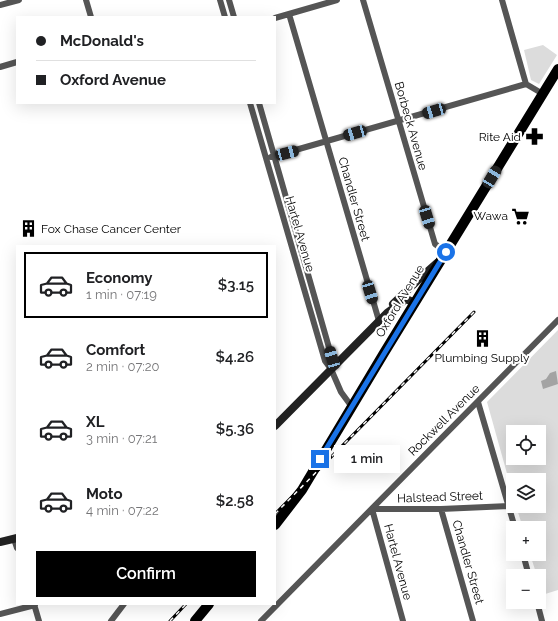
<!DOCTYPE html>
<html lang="en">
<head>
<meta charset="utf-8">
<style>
	body { margin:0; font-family:Raleway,sans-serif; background:#f6f6f6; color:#202124; height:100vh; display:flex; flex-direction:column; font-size:15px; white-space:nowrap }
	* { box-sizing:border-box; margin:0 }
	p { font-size:13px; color:#757577 }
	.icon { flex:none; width:22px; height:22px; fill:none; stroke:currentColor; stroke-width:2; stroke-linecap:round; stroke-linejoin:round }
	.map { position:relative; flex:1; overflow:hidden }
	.drawer { position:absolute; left:16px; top:245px; width:260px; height:360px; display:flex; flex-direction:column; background:#fff; border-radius:0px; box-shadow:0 4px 16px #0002 }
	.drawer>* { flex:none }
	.hud { position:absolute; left:16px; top:16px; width:260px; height:88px; border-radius:0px; box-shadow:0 4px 16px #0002; display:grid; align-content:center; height:88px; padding:0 20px; background:#fff }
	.buttons { position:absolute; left:506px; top:425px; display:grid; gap:8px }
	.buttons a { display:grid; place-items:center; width:40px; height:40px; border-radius:0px; background:#fff; box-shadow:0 4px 16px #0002; font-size:20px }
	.end { position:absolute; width:18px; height:18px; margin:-9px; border:5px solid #1a73e8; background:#fff; box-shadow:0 0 0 2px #fff }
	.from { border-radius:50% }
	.bubble { position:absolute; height:28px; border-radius:0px; background:#fff; box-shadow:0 4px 16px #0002; font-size:13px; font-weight:600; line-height:28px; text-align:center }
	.car { position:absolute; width:12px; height:24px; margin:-12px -6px; border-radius:5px; box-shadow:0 0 3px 1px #0007; background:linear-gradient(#222 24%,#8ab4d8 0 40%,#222 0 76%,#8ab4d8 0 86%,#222 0) }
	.hud b { display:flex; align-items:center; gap:14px; height:38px; font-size:15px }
	.hud b+b { border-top:1px solid #e0e0e0 }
	.hud i { width:10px; height:10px; background:#202124 }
	ul { padding:7px 0 0; list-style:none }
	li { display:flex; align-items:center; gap:12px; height:66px; margin:0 8px 6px; padding:0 12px; border:2px solid transparent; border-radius:0px }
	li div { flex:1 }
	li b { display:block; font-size:15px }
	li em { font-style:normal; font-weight:600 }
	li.selected { border-color:#000 }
	li>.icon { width:36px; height:36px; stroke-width:1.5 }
	.cta { display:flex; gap:8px; margin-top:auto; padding:8px 20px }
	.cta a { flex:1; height:46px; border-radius:0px; background:#000; color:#fff; font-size:16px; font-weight:600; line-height:46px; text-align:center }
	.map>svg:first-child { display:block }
</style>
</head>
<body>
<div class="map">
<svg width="558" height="621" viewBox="0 0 558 621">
	<rect width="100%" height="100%" fill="#fff"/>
	<path fill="#dcdcdc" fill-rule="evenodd" d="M543 45 557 55 539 84 531 80 524 50Z
		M558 330V590L542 595 539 583V576H537L530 554H539V528H523L516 506H539V480H513V495L487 402ZM513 432H539V458H513Z"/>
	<path fill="#a3a3a3" d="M556 371 558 384 543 389 541 381 546 379 550 373Z"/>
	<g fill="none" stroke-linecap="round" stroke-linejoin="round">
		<path stroke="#555" stroke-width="6" d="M86 0 91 17
			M220 0 225 17
			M229 0 234 17
			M363 0 435 244 446 252
			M502 0 526 84 543 94
			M0 5 19 0
			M289 14 379 321
			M275 18 337 0
			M0 67 17 62
			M250 103 325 361 331 369 341 392 352 407
			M259 103 332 358 331 369
			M271 157 526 84
			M478 402 515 528
			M441 509 473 621
			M14 539 17 548
			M523 554 529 576
			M537 602 542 621
			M34 604 39 621
			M0 614 35 605
			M111 621 124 604
			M261 621 558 320
			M403 621 372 509H441L509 506"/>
		<path stroke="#222" stroke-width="8" d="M393 304 419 279 437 263
			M275 426 387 313 406 299 415 303
			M0 542 17 538"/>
		<path stroke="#000" stroke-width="10" d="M275 525 302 490 384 353 558 69
			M195 621 209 604"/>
		<defs>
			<path id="rail" d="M275 514 474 312
				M170 621 186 604"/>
		</defs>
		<use href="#rail" stroke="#000" stroke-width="3"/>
		<use href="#rail" stroke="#fff" stroke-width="1.5" stroke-dasharray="4.5" stroke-linecap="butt"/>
	</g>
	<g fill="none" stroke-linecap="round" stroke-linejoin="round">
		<path stroke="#1a73e8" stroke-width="5" d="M320 459 446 252"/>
	</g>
	<defs>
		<symbol id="pharmacy-bare" viewBox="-9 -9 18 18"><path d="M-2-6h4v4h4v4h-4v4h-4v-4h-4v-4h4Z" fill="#000" stroke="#fff" stroke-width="2.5" paint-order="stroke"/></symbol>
		<symbol id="supermarket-bare" viewBox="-9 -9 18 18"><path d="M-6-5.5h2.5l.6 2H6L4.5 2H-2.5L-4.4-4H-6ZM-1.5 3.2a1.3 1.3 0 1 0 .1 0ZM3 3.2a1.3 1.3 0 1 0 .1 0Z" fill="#000" stroke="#fff" stroke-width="2.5" paint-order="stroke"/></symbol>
		<symbol id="building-bare" viewBox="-9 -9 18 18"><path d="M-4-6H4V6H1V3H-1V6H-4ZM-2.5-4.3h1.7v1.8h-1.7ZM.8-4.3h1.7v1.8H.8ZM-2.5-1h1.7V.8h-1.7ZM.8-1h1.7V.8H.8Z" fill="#000" stroke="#fff" stroke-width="2.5" paint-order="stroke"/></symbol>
	</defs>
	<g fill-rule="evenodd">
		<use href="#pharmacy-bare" x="522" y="124" width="25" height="25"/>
		<use href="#supermarket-bare" x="508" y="204" width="25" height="25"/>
		<use href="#building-bare" x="16" y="216" width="25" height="25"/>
		<use href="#building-bare" x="470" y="326" width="25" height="25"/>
	</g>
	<g text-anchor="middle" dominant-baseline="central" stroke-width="4" stroke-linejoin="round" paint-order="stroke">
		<g font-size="12" fill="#000" stroke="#fff">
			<text transform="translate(411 126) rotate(74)">Borbeck Avenue</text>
			<text transform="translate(354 199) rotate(74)">Chandler Street</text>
			<text transform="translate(300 234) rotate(74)">Hartel Avenue</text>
			<text transform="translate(400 301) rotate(-59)">Oxford Avenue</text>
			<text transform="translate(444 420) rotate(-45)">Rockwell Avenue</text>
			<text transform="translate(440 497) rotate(-2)">Halstead Street</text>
			<text transform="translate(398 562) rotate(75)">Hartel Avenue</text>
			<text transform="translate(468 562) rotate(74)">Chandler Street</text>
		</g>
		<g font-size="12" fill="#000" stroke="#fff" text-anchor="end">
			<text x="521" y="137">Rite Aid</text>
			<text x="508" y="216">Wawa</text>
			<text x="41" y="229" text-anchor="start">Fox Chase Cancer Center</text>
			<text x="482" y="358" text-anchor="middle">Plumbing Supply</text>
		</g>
	</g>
</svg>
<div class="buttons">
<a><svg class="icon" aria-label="locate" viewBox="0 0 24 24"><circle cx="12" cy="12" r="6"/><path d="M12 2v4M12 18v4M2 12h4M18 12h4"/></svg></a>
<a><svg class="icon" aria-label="layers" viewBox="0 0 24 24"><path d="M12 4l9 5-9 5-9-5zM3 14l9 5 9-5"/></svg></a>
<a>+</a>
<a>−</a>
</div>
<i class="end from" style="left:446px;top:252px"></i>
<i class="end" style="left:320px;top:459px"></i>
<div class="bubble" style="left:334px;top:445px;width:66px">1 min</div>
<i class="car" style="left:434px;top:111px;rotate:254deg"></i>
<i class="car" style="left:355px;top:133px;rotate:254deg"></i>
<i class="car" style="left:287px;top:153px;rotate:75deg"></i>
<i class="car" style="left:492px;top:177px;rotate:31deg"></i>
<i class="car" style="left:427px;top:217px;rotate:163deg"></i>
<i class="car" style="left:370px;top:292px;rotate:163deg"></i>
<i class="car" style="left:332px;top:358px;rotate:344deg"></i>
<div class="hud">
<b><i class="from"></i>McDonald's</b>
<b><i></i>Oxford Avenue</b>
</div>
<section class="drawer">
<ul>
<li class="selected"><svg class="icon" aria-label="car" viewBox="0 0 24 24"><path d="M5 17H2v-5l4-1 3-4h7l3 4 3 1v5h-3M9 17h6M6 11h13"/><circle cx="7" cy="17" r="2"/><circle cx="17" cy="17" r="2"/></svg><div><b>Economy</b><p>1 min · 07:19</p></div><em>$3.15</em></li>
<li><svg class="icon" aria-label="car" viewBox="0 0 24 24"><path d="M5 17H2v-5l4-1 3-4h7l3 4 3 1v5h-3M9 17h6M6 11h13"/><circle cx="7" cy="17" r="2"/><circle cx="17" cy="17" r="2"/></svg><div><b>Comfort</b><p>2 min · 07:20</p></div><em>$4.26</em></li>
<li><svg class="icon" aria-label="car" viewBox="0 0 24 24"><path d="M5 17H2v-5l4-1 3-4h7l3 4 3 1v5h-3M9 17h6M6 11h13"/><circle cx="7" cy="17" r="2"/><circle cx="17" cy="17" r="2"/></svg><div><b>XL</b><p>3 min · 07:21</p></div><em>$5.36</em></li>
<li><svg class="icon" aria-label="car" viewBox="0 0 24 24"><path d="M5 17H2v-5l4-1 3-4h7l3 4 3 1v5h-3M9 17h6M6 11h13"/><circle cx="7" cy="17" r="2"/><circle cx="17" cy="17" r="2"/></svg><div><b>Moto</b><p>4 min · 07:22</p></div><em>$2.58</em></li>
</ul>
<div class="cta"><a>Confirm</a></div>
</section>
</div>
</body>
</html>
